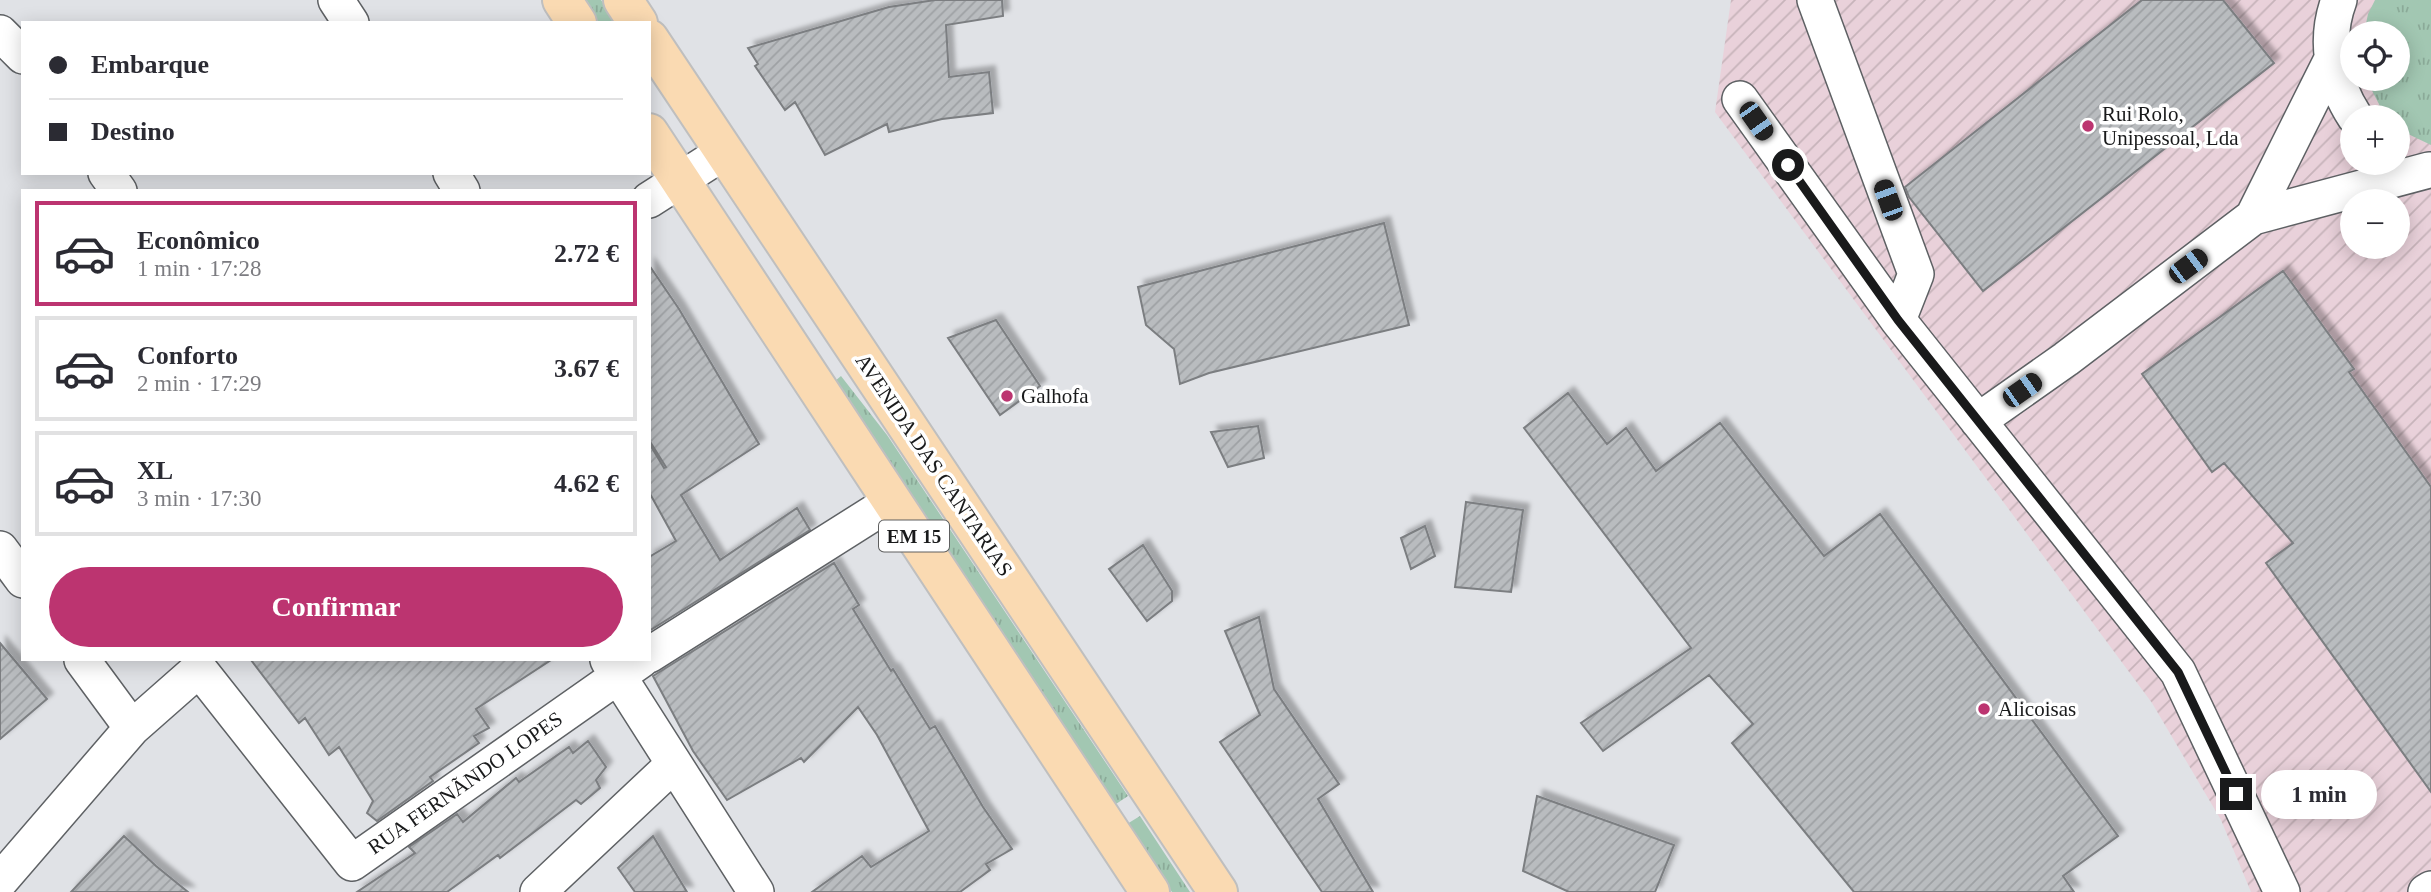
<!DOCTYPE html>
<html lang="pt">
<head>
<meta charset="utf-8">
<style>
	body { margin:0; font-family:"Times New Roman",serif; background:#f2f2f3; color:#2b2b33; height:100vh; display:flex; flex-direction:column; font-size:26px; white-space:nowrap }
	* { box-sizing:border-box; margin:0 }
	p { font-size:23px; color:#7c7c81 }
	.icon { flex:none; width:38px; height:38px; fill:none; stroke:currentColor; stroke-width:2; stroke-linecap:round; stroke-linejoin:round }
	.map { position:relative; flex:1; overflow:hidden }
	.drawer { position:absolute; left:21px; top:189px; width:630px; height:472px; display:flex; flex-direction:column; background:#fff; border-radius:0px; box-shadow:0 4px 18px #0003 }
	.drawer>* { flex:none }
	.hud { position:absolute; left:21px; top:21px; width:630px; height:154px; border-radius:0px; box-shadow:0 4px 18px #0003; display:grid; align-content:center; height:154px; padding:0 28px; background:#fff }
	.buttons { position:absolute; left:2340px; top:21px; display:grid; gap:14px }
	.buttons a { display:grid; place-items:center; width:70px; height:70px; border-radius:50%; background:#fff; box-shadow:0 4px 18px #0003; font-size:35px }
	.end { position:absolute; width:32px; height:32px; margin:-16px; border:9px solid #191a1b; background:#fff; box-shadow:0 0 0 4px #fff }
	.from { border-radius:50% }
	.bubble { position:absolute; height:49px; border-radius:24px; background:#fff; box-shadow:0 4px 18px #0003; font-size:23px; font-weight:600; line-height:49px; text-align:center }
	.car { position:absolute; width:21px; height:42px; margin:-21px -10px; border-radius:9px; box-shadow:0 0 5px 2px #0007; background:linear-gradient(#222 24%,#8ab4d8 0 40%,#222 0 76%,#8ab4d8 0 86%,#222 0) }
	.hud b { display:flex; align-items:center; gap:24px; height:66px; font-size:26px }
	.hud b+b { border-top:2px solid #e1e1e2 }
	.hud i { width:18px; height:18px; background:#2b2b33 }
	ul { padding:12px 0 0; list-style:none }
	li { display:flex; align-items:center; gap:21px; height:105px; margin:0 14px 10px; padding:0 14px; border:4px solid #e1e1e2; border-radius:0px }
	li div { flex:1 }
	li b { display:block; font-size:26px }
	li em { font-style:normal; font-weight:600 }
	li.selected { border-color:#bc3470 }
	li>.icon { width:63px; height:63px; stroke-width:1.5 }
	.cta { display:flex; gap:14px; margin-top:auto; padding:14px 28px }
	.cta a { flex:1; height:80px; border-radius:42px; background:#bc3470; color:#fff; font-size:28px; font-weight:600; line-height:80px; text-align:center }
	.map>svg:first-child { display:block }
</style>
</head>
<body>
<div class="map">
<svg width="2431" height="892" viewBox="0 0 2431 892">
	<defs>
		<pattern id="industrial-furrows" width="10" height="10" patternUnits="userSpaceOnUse" patternTransform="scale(1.75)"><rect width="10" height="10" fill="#e9d1da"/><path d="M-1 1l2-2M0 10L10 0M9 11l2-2" fill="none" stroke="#c7b3ba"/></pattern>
		<pattern id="grass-tufts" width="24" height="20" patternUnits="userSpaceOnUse" patternTransform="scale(1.75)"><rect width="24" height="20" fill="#a2c7b2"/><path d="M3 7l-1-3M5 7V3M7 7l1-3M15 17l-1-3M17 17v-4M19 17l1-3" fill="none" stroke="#8baa98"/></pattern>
		<pattern id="building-hatch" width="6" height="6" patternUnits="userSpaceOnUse" patternTransform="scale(1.75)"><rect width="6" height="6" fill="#b9bcbf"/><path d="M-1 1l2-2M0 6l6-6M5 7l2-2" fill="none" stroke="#9ea1a4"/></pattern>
		<filter id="shadow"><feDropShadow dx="6" dy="-6" stdDeviation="2" flood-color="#0004"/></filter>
	</defs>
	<rect width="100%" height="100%" fill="#e0e2e6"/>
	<path fill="url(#industrial-furrows)" fill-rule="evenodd" d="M1731 0H2431V892H2251L2221 820 2152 703 1715 112ZM2352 33H2398V79H2352ZM2352 117H2398V163H2352ZM2352 201H2398V247H2352Z"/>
	<path fill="url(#grass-tufts)" d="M584 0H601L617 23H599Z
		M2375 0H2431V145L2406 133 2398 124V117H2390L2381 108 2366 79H2398V33H2364L2368 14Z
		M841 376 887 435 1128 796 1116 804 835 381Z
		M1140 816 1190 892H1172L1127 824Z"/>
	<path fill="url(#building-hatch)" stroke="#7b7e81" stroke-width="2" filter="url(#shadow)" d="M935 0H1002L1003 16 946 25 949 77 989 72 993 113 942 119 889 132 887 124 825 155 795 102 785 110 755 66 758 64 748 48 889 7Z
		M2142 0H2223L2274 63 1983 291 1909 197 1905 187Z
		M1384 223 1409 325 1209 373 1180 384 1174 349 1146 325 1138 287Z
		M649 265 679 309 759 444 681 495 720 560 797 508 810 530 649 631V557L676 541 649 492V443L664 468 666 467 649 440Z
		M2283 271 2354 369 2349 372 2431 487V792L2266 563 2293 543 2224 463 2212 472 2142 374Z
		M996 320 1040 386 1000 415 948 338Z
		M1568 393 1607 444 1626 428 1656 471 1720 423 1824 556 1880 514 2118 836 2063 876 2074 892H1854L1732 743 1753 724 1709 675 1603 751 1581 723 1691 648 1524 428Z
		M1258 426 1264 458 1228 467 1211 432Z
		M1466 502 1523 510 1511 592 1455 587Z
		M1425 526 1435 556 1411 569 1401 538Z
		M1143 545 1172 591V601L1147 621 1109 569Z
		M834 563 859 605 853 609 891 671 893 669 930 729 935 726 983 807 1012 849 986 864 990 870 960 892H812L862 856 871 867 929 831 877 735 858 707 804 762 801 758 727 800 693 751 653 676Z
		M1259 617 1274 689 1339 784 1318 799 1373 892H1322L1220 742 1260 715 1225 631Z
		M0 643 47 699 0 739Z
		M251 660H551L476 709 489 728 474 736 479 743 430 777 433 781 377 821 367 813 373 801 339 747 329 755 305 718 299 723Z
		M588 741 606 767 596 780 600 788 581 804 576 800 500 858 498 855 447 892H357L415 853 409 847 457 814 463 822 516 778 519 782 569 747 573 753Z
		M1537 796 1674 845 1655 892H1569L1523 871Z
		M124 836 156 866 188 892H71Z
		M653 836 687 892H635L618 868Z"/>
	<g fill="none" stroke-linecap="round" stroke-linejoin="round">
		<defs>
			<path id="minor" d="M336 0 351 23
				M1815 0 1916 274 1898 320
				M2339 0C2324 40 2332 82 2355 117
				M0 33 23 56
				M1740 99 1898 320 2178 672 2282 892
				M106 173 119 191
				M451 173 462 191
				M649 200 724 152
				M2253 217 2331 61
				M1978 421 2066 359 2253 217 2429 170
				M0 549 23 580
				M649 655 891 502
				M82 660 132 728
				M608 660 756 892
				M0 881 132 728 199 669 352 863 641 660
				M538 892 674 764
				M2426 892 2431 889"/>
			<path id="primary" d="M562 0 577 23
				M623 0 638 23
				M649 39 1218 892
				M649 133 1150 892"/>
		</defs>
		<use href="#minor" stroke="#5e6164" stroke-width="38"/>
		<use href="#primary" stroke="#bfbfbf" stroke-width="42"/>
		<use href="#minor" stroke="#fff" stroke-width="35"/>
		<use href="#primary" stroke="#fadab2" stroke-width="38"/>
	</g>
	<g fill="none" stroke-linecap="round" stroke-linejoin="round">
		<path stroke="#191a1b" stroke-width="9" d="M1788 165 1898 320 2178 672 2236 794"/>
	</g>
	<g fill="#bc3470" stroke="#fff" stroke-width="2.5">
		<circle cx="2088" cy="126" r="7"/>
		<circle cx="1007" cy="396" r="7"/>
		<circle cx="1984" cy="709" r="7"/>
	</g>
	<g text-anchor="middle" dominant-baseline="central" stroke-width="7" stroke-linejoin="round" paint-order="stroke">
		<rect fill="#fff" stroke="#5e5f5f" stroke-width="2" x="879" y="520.5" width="70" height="31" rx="5"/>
		<g font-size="19" font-weight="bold" fill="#191a1b">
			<text x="914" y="536">EM 15</text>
		</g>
		<g font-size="21" fill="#191a1b" stroke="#fff" text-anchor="start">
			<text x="2102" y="114">Rui Rolo,<tspan x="2102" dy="24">Unipessoal, Lda</tspan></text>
			<text x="1021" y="396">Galhofa</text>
			<text x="1998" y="709">Alicoisas</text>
		</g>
		<g font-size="21" fill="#191a1b" stroke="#fff">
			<text transform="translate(934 465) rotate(56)">AVENIDA DAS CANTARIAS</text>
			<text transform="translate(465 783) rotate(-35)">RUA FERNÃNDO LOPES</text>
		</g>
	</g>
</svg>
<div class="buttons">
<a><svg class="icon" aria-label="locate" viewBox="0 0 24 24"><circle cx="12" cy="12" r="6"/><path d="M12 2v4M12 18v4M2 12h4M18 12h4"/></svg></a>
<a>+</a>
<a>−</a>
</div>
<i class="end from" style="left:1788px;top:165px"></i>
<i class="end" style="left:2236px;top:794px"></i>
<div class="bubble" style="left:2261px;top:770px;width:116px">1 min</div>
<i class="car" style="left:1756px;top:121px;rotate:145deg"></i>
<i class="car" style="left:1888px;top:200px;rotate:340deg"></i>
<i class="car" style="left:2188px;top:266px;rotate:53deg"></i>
<i class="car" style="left:2022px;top:390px;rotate:55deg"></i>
<div class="hud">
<b><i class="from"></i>Embarque</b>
<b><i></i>Destino</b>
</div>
<section class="drawer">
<ul>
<li class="selected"><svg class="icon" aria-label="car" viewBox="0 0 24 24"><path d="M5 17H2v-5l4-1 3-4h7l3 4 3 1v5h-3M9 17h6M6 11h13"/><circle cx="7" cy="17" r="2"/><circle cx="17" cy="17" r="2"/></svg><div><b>Econômico</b><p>1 min · 17:28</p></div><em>2.72 €</em></li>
<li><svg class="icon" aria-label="car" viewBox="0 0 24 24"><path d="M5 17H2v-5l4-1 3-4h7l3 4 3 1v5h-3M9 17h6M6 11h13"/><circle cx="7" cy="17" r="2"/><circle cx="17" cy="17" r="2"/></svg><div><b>Conforto</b><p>2 min · 17:29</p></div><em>3.67 €</em></li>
<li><svg class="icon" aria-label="car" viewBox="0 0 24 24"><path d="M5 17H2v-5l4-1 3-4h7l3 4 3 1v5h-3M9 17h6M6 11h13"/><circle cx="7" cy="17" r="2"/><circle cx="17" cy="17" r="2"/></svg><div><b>XL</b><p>3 min · 17:30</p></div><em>4.62 €</em></li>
</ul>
<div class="cta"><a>Confirmar</a></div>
</section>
</div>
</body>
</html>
